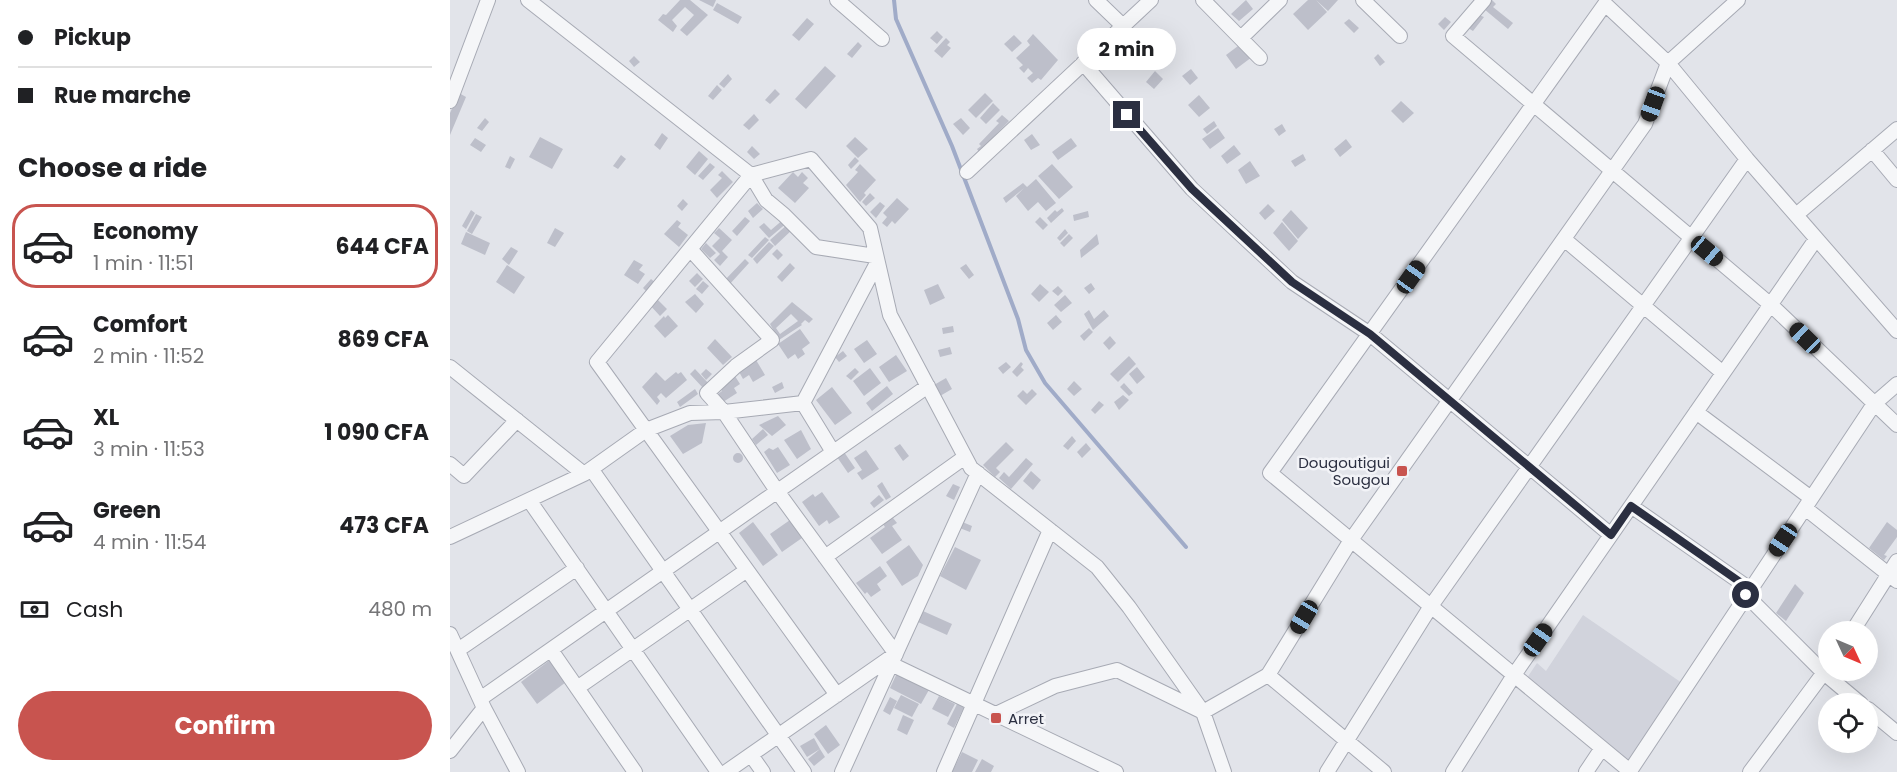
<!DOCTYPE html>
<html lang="en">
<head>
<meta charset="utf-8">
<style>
	body { margin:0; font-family:Poppins,sans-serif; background:#f2f2f2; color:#202124; height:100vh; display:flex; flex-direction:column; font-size:22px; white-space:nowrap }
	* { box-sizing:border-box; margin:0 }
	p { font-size:20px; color:#757577 }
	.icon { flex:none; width:33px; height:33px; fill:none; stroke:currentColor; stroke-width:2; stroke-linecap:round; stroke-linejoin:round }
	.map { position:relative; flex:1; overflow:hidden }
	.drawer { display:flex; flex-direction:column; background:#fff; width:450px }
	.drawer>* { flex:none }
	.top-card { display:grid; align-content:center; height:132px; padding:0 18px; background:#fff }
	.needle { width:39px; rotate:134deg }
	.tools { position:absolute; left:1368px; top:621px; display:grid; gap:12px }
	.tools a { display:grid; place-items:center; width:60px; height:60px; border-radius:50%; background:#fff; box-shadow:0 6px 24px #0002; font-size:30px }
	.end { position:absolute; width:27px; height:27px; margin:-14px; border:8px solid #2b2f41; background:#fff; box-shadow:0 0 0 3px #fff }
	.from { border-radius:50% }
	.bubble { position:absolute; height:42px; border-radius:21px; background:#fff; box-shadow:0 6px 24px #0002; font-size:20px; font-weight:700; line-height:42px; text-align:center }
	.car { position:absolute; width:18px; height:36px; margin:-18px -9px; border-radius:8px; box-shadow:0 0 4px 2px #0007; background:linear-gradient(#222 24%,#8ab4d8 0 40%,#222 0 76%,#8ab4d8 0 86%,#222 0) }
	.top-card b { display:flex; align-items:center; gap:21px; height:57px; font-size:22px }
	.top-card b+b { border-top:2px solid #e0e0e0 }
	.top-card i { width:15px; height:15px; background:#202124 }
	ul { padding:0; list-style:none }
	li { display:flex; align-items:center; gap:18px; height:84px; margin:0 12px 9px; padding:0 6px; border:3px solid transparent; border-radius:24px }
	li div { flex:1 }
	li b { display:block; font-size:22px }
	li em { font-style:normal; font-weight:700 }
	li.on { border-color:#c8544f }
	li>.icon { width:54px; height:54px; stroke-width:1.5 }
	h2 { padding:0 18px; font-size:27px; line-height:72px }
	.pay { display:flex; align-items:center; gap:15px; height:66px; padding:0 18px; font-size:22px }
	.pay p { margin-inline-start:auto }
	.cta { display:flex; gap:12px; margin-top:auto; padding:12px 18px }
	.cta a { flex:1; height:69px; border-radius:36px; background:#c8544f; color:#fff; font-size:24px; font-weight:700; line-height:69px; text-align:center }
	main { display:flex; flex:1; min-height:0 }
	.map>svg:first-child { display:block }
</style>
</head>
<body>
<main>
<section class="drawer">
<div class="top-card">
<b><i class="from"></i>Pickup</b>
<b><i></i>Rue marche</b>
</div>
<h2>Choose a ride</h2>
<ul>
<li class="on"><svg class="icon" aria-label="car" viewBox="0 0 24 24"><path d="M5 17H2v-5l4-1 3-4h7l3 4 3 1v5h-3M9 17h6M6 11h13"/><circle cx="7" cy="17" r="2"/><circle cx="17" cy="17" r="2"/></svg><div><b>Economy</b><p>1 min · 11:51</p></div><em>644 CFA</em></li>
<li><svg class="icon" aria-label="car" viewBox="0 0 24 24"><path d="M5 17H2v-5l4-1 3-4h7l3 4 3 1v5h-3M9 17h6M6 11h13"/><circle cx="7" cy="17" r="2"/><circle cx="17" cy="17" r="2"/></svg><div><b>Comfort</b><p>2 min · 11:52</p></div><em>869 CFA</em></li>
<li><svg class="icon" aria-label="car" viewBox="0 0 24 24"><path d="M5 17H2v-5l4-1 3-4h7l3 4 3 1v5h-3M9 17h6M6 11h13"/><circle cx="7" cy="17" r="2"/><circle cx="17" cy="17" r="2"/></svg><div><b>XL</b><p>3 min · 11:53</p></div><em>1 090 CFA</em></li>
<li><svg class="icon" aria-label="car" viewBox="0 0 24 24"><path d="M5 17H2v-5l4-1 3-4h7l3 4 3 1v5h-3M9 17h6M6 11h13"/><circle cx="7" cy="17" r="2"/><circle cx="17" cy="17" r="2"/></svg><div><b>Green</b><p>4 min · 11:54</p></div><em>473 CFA</em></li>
</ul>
<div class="pay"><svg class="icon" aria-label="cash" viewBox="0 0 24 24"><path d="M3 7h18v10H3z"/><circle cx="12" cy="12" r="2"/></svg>Cash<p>480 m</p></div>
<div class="cta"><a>Confirm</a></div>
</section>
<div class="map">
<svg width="1447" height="772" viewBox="0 0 1447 772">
	<rect width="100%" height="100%" fill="#e2e4ea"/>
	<path fill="#d1d3dc" d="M1133 615 1232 683 1180 764 1077 678 1087 663 1096 671Z"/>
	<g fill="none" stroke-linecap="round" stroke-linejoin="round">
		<path stroke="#a0abc8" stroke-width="4" d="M444 0 446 19 502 146 568 319 576 350 595 383 736 547"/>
	</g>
	<path fill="#bdbfca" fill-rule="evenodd" d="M230 0H240L258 15 237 36 230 30 244 15 235 7 222 20 227 26 223 32 208 20 213 14 216 15Z
		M249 0H266L263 7Z
		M796 0 803 9 789 21 781 14Z
		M858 0H866L877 12 858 30 843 14Z
		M866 0H888L878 11Z
		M1042 0 1046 4 1043 7 1063 23 1058 29 1034 9Z
		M267 3 292 17 288 24 263 10Z
		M1029 15 1034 17 1023 31 1018 28Z
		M995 17 1001 22 994 30 988 24Z
		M357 18 364 24 349 41 342 35Z
		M899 19 909 28 904 33 894 23Z
		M487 31 493 37 487 44 480 38Z
		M583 34 608 60 591 80 588 78 582 83 577 78 583 73 578 68 574 73 569 68 573 65 566 58 580 45 577 41Z
		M564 35 572 43 562 52 554 44Z
		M496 38 500 42 497 45 501 48 492 58 484 51Z
		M408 42 412 46 402 58 397 54Z
		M792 43 802 57 786 69 776 55Z
		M928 54 935 62 930 66 924 58Z
		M184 56 190 62 184 67 179 61Z
		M375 66 386 76 356 109 345 99Z
		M741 69 748 78 740 85 732 76Z
		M705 71 713 79 704 89 696 82Z
		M278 74 282 79 274 88 269 84Z
		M267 85 272 90 263 100 258 96Z
		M325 89 330 94 320 104 315 100Z
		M9 93 16 97 0 135V113Z
		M535 93 543 101 526 118 518 110Z
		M749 95 760 108 749 117 738 105Z
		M951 101 964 113 953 123 941 111Z
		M543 103 550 110 536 124 530 118Z
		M304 114 309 120 299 130 293 125Z
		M552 115 559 121 534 147 535 149 529 152 527 149 531 146 529 144 549 123 546 121Z
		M35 118 39 122 32 131 27 128Z
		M511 118 520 128 513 135 503 124Z
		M764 121 767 126 757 134 753 129Z
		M832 124 836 131 829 136 824 129Z
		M768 128 775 138 760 149 752 139Z
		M212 133 218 138 210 150 204 145Z
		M582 134 590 145 581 150 574 140Z
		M90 137 113 149 102 169 79 157Z
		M405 137 418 149 408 158 396 146Z
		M25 138 36 145 31 152 20 145Z
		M621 138 627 146 608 160 602 152Z
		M896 139 902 147 890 157 884 149Z
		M784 145 791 154 777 164 771 156Z
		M302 146 310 154 304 159 297 152Z
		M249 151 258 159 245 175 236 167Z
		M853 154 856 160 845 167 841 161Z
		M171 155 176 159 168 169 163 166Z
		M60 156 65 159 60 169 55 167Z
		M405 157 409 161 401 169 398 165Z
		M800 161 810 176 796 184 788 170Z
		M260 163 265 167 253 180 248 176Z
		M410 164 426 180 414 193 416 195 410 202 396 185 408 172 405 170Z
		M602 164 623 187 609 199 588 176Z
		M272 171 283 182 267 198 260 190 272 178 268 175Z
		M343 172 348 177 352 172 358 178 353 183 359 188 345 203 328 188Z
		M586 179 606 203 596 211 588 202 578 211 566 196 574 188 556 203 553 198 573 183 577 187Z
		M420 193 425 198 416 206 412 202Z
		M447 198 459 209 445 224 442 221 437 227 432 223 437 217 433 213Z
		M233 199 238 204 232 211 227 206Z
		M430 202 435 206 426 218 420 212Z
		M307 203 313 209 303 218 298 211Z
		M818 204 825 211 815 220 809 213Z
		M612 208 614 211 601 223 597 218 605 210 607 212Z
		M21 210 25 213 16 229 12 226Z
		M841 210 858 228 848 239 832 220Z
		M638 211 639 217 624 221 623 215Z
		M26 214 32 217 22 234 17 231Z
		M295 217 300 221 287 236 282 231Z
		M590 217 598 225 593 230 585 222Z
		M335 218 338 222 319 238 309 227 314 223 321 230Z
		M227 220 231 223 228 227 238 235 229 247 214 234Z
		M832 222 848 241 839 251 823 233Z
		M339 223 344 228 325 246 320 240Z
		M105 228 114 233 105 247 97 243Z
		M269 228 282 240 272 251 278 257 270 266 264 260 270 254 262 246 270 238 264 233Z
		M615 229 618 233 610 241 607 238Z
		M16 232 40 243 35 255 11 244Z
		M619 234 623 238 614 247 610 243Z
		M647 234 649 244 631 258 630 250Z
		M315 237 319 240 302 258 298 255Z
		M319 242 324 246 307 264 303 259Z
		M256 243 266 253 260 258 251 249Z
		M61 247 68 251 59 265 52 259Z
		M327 249 333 255 328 260 322 254Z
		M295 259 299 263 279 285 274 281Z
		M184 260 193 265 189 270 195 274 188 284 174 275Z
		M340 263 345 268 332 282 327 277Z
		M516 264 524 275 519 279 510 268Z
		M57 265 75 277 64 294 46 282Z
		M247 273 253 279 245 287 239 281Z
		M201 279 207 284 198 293 193 288Z
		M253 281 259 286 252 294 246 289Z
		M641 283 645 289 639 294 634 288Z
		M488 284 495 298 480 305 474 290Z
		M590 284 599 292 589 302 581 294Z
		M608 286 613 291 608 296 602 291Z
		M245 294 254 304 246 313 235 302Z
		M615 295 622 303 611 312 604 305Z
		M204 296 217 309 210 316 198 303Z
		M342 302 363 319 359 323 355 320 351 324 352 325 329 340 320 324ZM341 314 348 321 330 334 326 328Z
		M639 310 644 319 654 310 659 316 643 330 634 314Z
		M218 315 228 326 215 338 204 326 214 316 215 318Z
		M606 315 612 322 603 330 597 323Z
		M503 326 504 332 493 334 492 328Z
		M639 328 643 332 634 341 630 336Z
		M350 329 360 343 352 349 355 354 348 359 345 354 338 359 328 344Z
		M660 336 666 343 659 350 653 343Z
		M265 339 282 357 273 365 257 348Z
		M417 340 427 354 414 363 404 349Z
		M500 347 502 354 490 357 488 350Z
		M393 351 397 356 389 362 385 357Z
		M446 355 457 371 439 382 429 367Z
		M679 356 686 364 668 382 660 374Z
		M306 360 315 375 303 382 299 375 293 379 288 370Z
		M556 362 561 367 553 374 548 368Z
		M571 362 573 364 571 367 574 370 567 377 562 372Z
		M687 367 695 377 687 384 679 374Z
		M405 368 409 372 401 380 396 376Z
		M420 368 431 383 414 396 403 381Z
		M245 369 259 384 254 389 240 374Z
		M256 369 262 374 256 380 251 374Z
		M206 372 215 381 226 372 228 374 231 372 237 380 216 398 211 393 207 397 210 401 207 405 192 387Z
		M283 373 290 384 284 388 287 393 273 402 268 394 272 391 268 383Z
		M496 378 502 389 490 396 484 385Z
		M624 381 632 389 624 396 617 389Z
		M332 382 334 388 325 393 322 387Z
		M674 383 683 393 679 396 670 387Z
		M437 386 443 394 422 411 416 403Z
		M382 387 402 413 385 425 366 400Z
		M245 389 248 394 230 407 227 402Z
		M582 389 587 394 576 405 567 396 573 390 577 394Z
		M673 395 679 400 669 410 664 402Z
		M649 401 654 405 645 414 641 410Z
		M328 416 336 425 322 436 309 425Z
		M256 423 252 443 233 454 220 436 238 425Z
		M313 429 318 435 306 445 302 439Z
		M351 430 361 449 347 459 334 440Z
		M622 436 626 441 618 450 613 446Z
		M556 442 564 450 546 468 550 472 545 477 533 465Z
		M636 443 641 449 632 458 627 452Z
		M450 444 459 456 453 461 444 448Z
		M328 447 340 465 327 473 314 452 319 448 323 450Z
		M416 450 429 469 412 480 407 473 412 470 404 458Z
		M394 452 405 468 398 473 387 457Z
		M283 458a5 5 0 1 1 10 0a5 5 0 1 1-10 0Z
		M576 458 583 464 561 489 549 478 554 472 559 477Z
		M581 471 591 480 583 490 573 481Z
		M432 482 441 497 436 500 427 486Z
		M503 484 510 487 504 500 496 496Z
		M372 492 390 517 379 524 377 520 369 526 352 502 363 494 365 497Z
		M429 495 434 500 424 508 420 503Z
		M439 513 447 523 442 526 452 540 432 554 420 538 435 527 430 520Z
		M340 520 352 538 332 552 320 534Z
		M510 521 522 526 520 532 507 527Z
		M303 522 328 555 313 566 289 533Z
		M1437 522 1447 530V537L1434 555 1437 556 1434 560 1419 548Z
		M459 545 473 565 468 576 452 586 436 562Z
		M505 547 531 560 516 590 490 576Z
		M430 566 437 576 427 584 431 590 421 597 417 592 415 594 406 583Z
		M1345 584 1354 593 1336 621 1326 613Z
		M473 611 502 624 497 635 468 622Z
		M100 660 116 682 87 704 71 682Z
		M448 671 480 688 471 704 440 688Z
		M451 695 469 704 462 717 444 708Z
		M489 696 505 704 498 717 482 709Z
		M440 697 447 701 440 715 433 711Z
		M507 704 514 707 504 728 497 724Z
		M453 715 464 720 457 735 447 730Z
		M376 725 390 745 378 754 364 734Z
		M364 738 370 749 357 757 350 746Z
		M370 749 375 757 364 766 358 759Z
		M512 752 528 760 522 772H502Z
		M532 759 544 766 541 772H525Z"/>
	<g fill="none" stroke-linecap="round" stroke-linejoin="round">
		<defs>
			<path id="street" d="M78 0 301 175 147 362 387 695
				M387 0 432 39
				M646 0 672 25
				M753 0 810 58
				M913 0 950 36
				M1034 0 1003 36 1321 305 1447 425
				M791 38 830 0
				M633 63 742 189 842 282 920 334 1161 535
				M0 101 38 0
				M1422 150 1447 180
				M517 172 701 0
				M1346 215 1447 129
				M1114 239 1273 373
				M240 249 322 340 286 366 257 393 274 412 327 491 446 654
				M425 256 366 247 334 215 316 200 301 175 361 159 420 228 440 315 521 468 647 567 679 607 753 712 774 772
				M0 367 134 474
				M353 403 383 452
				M1246 412 1361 498
				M0 464 14 476 67 420
				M142 470 354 772
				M79 500 268 772
				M1181 506 1300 589
				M1355 508 1447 581
				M0 537 134 474 196 430 240 413 274 412 353 403 427 263
				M375 557 515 457
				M1296 595 1374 673 1411 704
				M1402 632 1447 561
				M0 634 34 708 68 772
				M8 650 127 568
				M101 650 185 772
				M441 664 666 772
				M818 675 934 772
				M127 688 297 570
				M30 699 478 386
				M1418 709 1447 733
				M546 714 605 686 667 670 753 712 818 675 901 540 1195 124 1218 63 1288 0
				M0 751 34 708
				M301 755 313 772
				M1180 771 1424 404 1447 384
				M276 772 444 655
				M392 772 528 473
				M494 772 600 530
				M877 772 981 606 1297 159
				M1003 772 1064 675 1366 239
				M1136 772 1152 748
				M1181 772 820 473 1155 4 1218 63 1297 159 1447 331
				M1300 772 1378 667"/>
		</defs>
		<use href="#street" stroke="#a7aab4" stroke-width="16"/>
		<use href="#street" stroke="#f5f6f8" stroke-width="14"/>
	</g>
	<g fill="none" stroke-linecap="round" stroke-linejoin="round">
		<path stroke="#2b2f41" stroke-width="8" d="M677 115 742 189 842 282 920 334 1161 535 1181 506 1300 589 1296 595"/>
	</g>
	<g fill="#c8544f" stroke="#f2f3f7" stroke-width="2">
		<rect x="946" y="465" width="12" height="12" rx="3"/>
		<rect x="540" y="712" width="12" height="12" rx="3"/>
	</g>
	<g text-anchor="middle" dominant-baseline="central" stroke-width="5" stroke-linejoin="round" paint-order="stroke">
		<g font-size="15" fill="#2b2f41" stroke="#f2f3f7" text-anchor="end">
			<text x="940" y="462">Dougoutigui<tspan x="940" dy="17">Sougou</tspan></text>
			<text x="558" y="718" text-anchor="start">Arret</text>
		</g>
	</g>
</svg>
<div class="tools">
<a><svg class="needle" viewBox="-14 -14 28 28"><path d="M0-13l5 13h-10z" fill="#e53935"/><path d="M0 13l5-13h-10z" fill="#757577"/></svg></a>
<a><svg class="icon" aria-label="locate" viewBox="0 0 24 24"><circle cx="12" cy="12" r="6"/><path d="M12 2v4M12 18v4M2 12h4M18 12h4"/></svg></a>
</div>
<i class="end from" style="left:1296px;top:595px"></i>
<i class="end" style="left:677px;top:115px"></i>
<div class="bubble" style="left:627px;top:28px;width:99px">2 min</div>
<i class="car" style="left:1203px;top:104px;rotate:200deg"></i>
<i class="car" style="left:1257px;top:251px;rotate:130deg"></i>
<i class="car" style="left:961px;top:277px;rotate:35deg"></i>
<i class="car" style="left:1355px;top:338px;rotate:314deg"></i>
<i class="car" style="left:1333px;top:540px;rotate:214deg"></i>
<i class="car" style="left:854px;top:617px;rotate:211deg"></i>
<i class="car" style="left:1088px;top:640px;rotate:35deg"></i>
</div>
</main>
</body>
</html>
